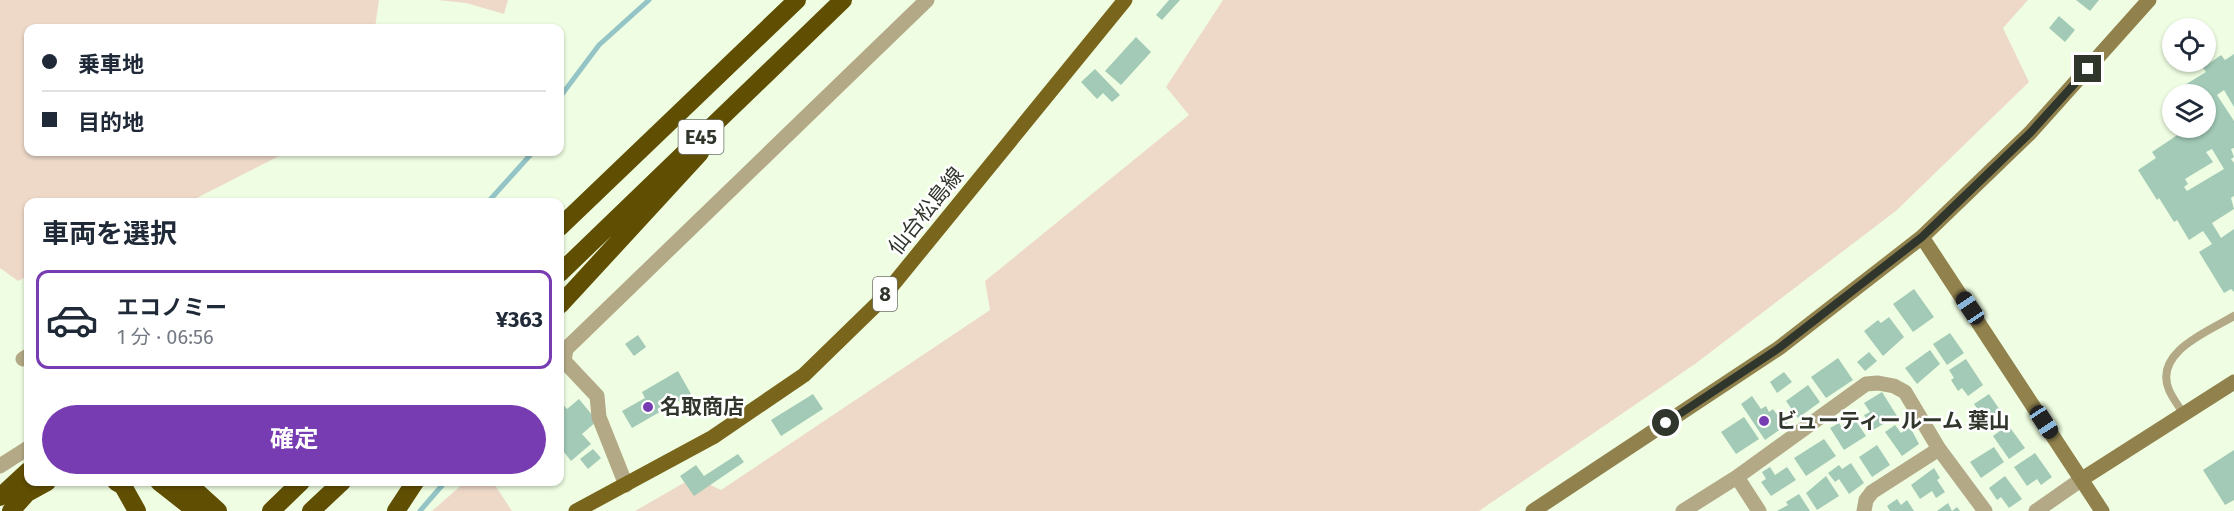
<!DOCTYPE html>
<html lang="ja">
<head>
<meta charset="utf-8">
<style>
	body { margin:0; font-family:"Fira Sans","Noto Sans JP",sans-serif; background:#f2f2f3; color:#1f2937; height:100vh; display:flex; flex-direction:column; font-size:22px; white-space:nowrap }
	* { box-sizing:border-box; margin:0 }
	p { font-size:20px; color:#747a83 }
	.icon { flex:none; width:33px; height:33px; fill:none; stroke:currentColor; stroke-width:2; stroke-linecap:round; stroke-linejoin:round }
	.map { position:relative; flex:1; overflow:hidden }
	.side { position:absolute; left:24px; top:198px; width:540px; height:288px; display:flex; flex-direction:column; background:#fff; border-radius:12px; box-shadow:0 2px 4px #0004 }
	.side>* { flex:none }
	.banner { position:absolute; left:24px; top:24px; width:540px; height:132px; border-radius:12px; box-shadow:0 2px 4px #0004; display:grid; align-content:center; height:132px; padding:0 18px; background:#fff }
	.tools { position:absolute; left:2162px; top:18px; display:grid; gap:12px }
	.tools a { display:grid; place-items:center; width:54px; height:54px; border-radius:50%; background:#fff; box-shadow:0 2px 4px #0004; font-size:30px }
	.end { position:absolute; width:27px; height:27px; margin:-14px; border:8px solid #30362b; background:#fff; box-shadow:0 0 0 3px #fff }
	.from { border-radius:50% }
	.car { position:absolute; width:18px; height:36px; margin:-18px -9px; border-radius:8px; box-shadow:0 0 4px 2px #0007; background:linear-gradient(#222 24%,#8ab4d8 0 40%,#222 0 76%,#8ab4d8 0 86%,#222 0) }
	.banner b { display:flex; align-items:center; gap:21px; height:57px; font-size:22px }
	.banner b+b { border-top:2px solid #e0e1e3 }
	.banner i { width:15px; height:15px; background:#1f2937 }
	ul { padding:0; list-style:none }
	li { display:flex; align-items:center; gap:18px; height:99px; margin:0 12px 9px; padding:0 6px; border:3px solid #e0e1e3; border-radius:12px }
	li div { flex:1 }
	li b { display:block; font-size:22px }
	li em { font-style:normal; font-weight:700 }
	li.active { border-color:#783cb2 }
	li>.icon { width:54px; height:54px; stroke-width:1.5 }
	h2 { padding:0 18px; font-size:27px; line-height:72px }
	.cta { display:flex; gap:12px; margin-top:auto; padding:12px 18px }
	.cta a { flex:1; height:69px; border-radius:36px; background:#783cb2; color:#fff; font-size:24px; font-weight:700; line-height:69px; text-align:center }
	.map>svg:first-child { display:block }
</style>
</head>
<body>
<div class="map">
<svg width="2234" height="511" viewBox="0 0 2234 511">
	<rect width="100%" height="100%" fill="#effee2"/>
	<path fill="#eed9c9" d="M0 0H379L375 28H28V152H287L189 202H28V276L18 281 0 268Z
		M438 0H508L504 14 466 3Z
		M1223 0H2028L2003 28 2029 82 1897 210 1695 364 1479 511H635L694 477 721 490 990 310 985 281 1189 115 1166 87Z
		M465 482H493L512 511H432Z"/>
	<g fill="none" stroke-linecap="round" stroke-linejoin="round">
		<path stroke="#94c4c6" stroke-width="5" d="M560 97 599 45 649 0
			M488 202 533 152
			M420 511 445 482"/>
	</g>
	<path fill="#a2cab7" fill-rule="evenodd" d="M1169 0H1180L1162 20 1156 15Z
		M2076 0H2099L2090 11Z
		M2059 16 2075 30 2065 42 2049 28Z
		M1136 37 1151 52 1121 85 1105 71Z
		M2234 54V107L2224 90 2217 95 2234 121V148L2231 149 2234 157 2231 159 2234 163V196L2231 198 2234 209 2212 223 2221 238 2234 229V292L2231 289 2224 293 2199 252 2212 244 2203 231 2189 240 2177 220 2174 222 2159 198 2157 200 2138 170 2156 158 2152 152 2188 128H2205V94H2170L2206 72 2203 68 2221 55 2225 60ZM2212 149 2224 169 2187 191 2184 187 2188 184 2185 179 2213 162 2206 152Z
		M1095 69 1120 95 1112 102 1103 93 1097 99 1081 82Z
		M1914 289 1934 317 1913 332 1893 304Z
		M1889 317 1904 337 1883 356 1864 331 1878 320 1881 323Z
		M1950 333 1964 353 1947 365 1933 344Z
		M638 335 646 347 634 356 625 344Z
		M1930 350 1940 364 1917 384 1905 368Z
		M1869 352 1877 361 1865 371 1857 362Z
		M1838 358 1853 380 1826 398 1811 377Z
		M1966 359 1983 385 1968 396 1962 388 1958 391 1951 380 1954 378 1949 370Z
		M678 371 691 394 632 428 622 411 645 398 642 392Z
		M1784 372 1792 382 1777 393 1770 382Z
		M1808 385 1820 402 1798 418 1786 401Z
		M1882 392 1897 416 1873 430 1864 415 1870 412 1864 403Z
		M813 394 823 409 781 436 771 420Z
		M1989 394 2004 416 1989 426 1974 404Z
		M1752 396 1761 409 1766 406 1769 412 1773 409 1778 416 1782 414 1788 424 1765 440 1741 404Z
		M579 399 597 421 582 434 591 444 571 461 560 447V433L562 431 560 428V401L567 409Z
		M1744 417 1759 439 1736 454 1721 432Z
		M1854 418 1866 436 1844 450 1830 428 1839 423 1841 426Z
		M1895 425 1901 433 1910 427 1919 444 1902 456 1885 432Z
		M2008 425 2025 448 2009 459 1993 436Z
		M1824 439 1836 456 1806 476 1794 458Z
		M1877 445 1890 465 1872 477 1859 457Z
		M1994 447 2004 462 1981 478 1970 462Z
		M593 449 601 458 588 469 580 459Z
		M2234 450V500L2225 505 2203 470Z
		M2035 453 2052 477 2041 485 2037 479 2027 486 2014 467Z
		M738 454 744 462 694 496 680 476 696 465 704 476Z
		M1851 463 1864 483 1849 494 1839 479 1835 482 1828 473 1839 465 1842 469Z
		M1770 467 1775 475 1787 467 1796 480 1771 496 1761 482 1766 479 1762 472Z
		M1934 468 1940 478 1937 480 1945 492 1936 498 1932 491 1920 499 1911 485Z
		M1826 476 1839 496 1817 510 1806 493Z
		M2005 476 2022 499 2009 508 2001 497 1997 500 1989 488Z
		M1799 494 1810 511H1777L1788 505 1786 502Z
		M1897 499 1901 505 1907 500 1914 511H1890L1887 506Z
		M1948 503 1952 511 1957 507 1960 511H1937Z"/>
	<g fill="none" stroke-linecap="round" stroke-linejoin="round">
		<path stroke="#b3a986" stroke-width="8" d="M2184 414C2179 407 2173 399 2169 390 2153 352 2209 331 2234 316"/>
		<path stroke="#b3a986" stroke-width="15" d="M23 359 28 356
			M0 466 28 448
			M1737 477 1759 511
			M626 485 599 417 597 396 564 361 566 349 927 0
			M1683 511 1737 477 1866 384 1878 383 1894 386 1905 392 1939 449 1985 511
			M1864 511 1866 500 1872 492 1939 449
			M2036 511 2082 479"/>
		<path stroke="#91824d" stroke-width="15" d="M1922 237 2102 511
			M2082 479 2234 382
			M1533 511 1779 348 1922 237 2030 133 2149 0"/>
		<path stroke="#79661c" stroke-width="15" d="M576 511 713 437 804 375 878 303 1125 0"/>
		<path stroke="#604f02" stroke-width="18" d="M560 227 797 0
			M560 273 843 0
			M560 305 700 153
			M116 482 123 486 137 511
			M159 482 196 511
			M186 482 218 511
			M0 497 28 471
			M11 511 27 493 47 482
			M271 511 301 482
			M311 511 342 482
			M396 511 415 482"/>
	</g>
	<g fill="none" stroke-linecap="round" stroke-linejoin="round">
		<path stroke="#30362b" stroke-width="8" d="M1666 423 1779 348 1922 237 2030 133 2088 69"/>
	</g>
	<g fill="#783cb2" stroke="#fff" stroke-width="2">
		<circle cx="648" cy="407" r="6"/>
		<circle cx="1764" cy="421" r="6"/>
	</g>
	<g text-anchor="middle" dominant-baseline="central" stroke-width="5" stroke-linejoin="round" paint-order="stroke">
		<g fill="#fff" stroke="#6e726b" stroke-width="1.5">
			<rect x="678.5" y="120" width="45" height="34" rx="4.5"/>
			<rect x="873" y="277" width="24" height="34" rx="4.5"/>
		</g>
		<g font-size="20" font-weight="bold" fill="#30362b">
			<text x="701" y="137">E45</text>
			<text x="885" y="294">8</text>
		</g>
		<g font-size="21" fill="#30362b" stroke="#fff">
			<text transform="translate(926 211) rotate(-51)">仙台松島線</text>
		</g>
		<g font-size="21" font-weight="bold" fill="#30362b" stroke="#fff" text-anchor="start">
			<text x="660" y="407">名取商店</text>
			<text x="1776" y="421">ビューティールーム 葉山</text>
		</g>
	</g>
</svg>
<div class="tools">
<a><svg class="icon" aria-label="locate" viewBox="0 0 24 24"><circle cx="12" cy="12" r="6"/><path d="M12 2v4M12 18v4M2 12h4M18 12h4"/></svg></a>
<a><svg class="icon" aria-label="layers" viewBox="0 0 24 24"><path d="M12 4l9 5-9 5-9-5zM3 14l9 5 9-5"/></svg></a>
</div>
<i class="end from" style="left:1666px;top:423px"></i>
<i class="end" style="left:2088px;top:69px"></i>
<i class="car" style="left:1970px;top:308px;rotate:326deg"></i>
<i class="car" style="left:2044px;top:422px;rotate:147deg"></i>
<div class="banner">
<b><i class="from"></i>乗車地</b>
<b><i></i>目的地</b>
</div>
<section class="side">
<h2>車両を選択</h2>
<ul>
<li class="active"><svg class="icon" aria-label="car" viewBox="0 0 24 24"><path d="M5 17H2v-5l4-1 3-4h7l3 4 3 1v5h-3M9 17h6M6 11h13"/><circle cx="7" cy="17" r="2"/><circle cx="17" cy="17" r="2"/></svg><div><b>エコノミー</b><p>1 分 · 06:56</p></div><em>¥363</em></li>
</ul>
<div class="cta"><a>確定</a></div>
</section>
</div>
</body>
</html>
